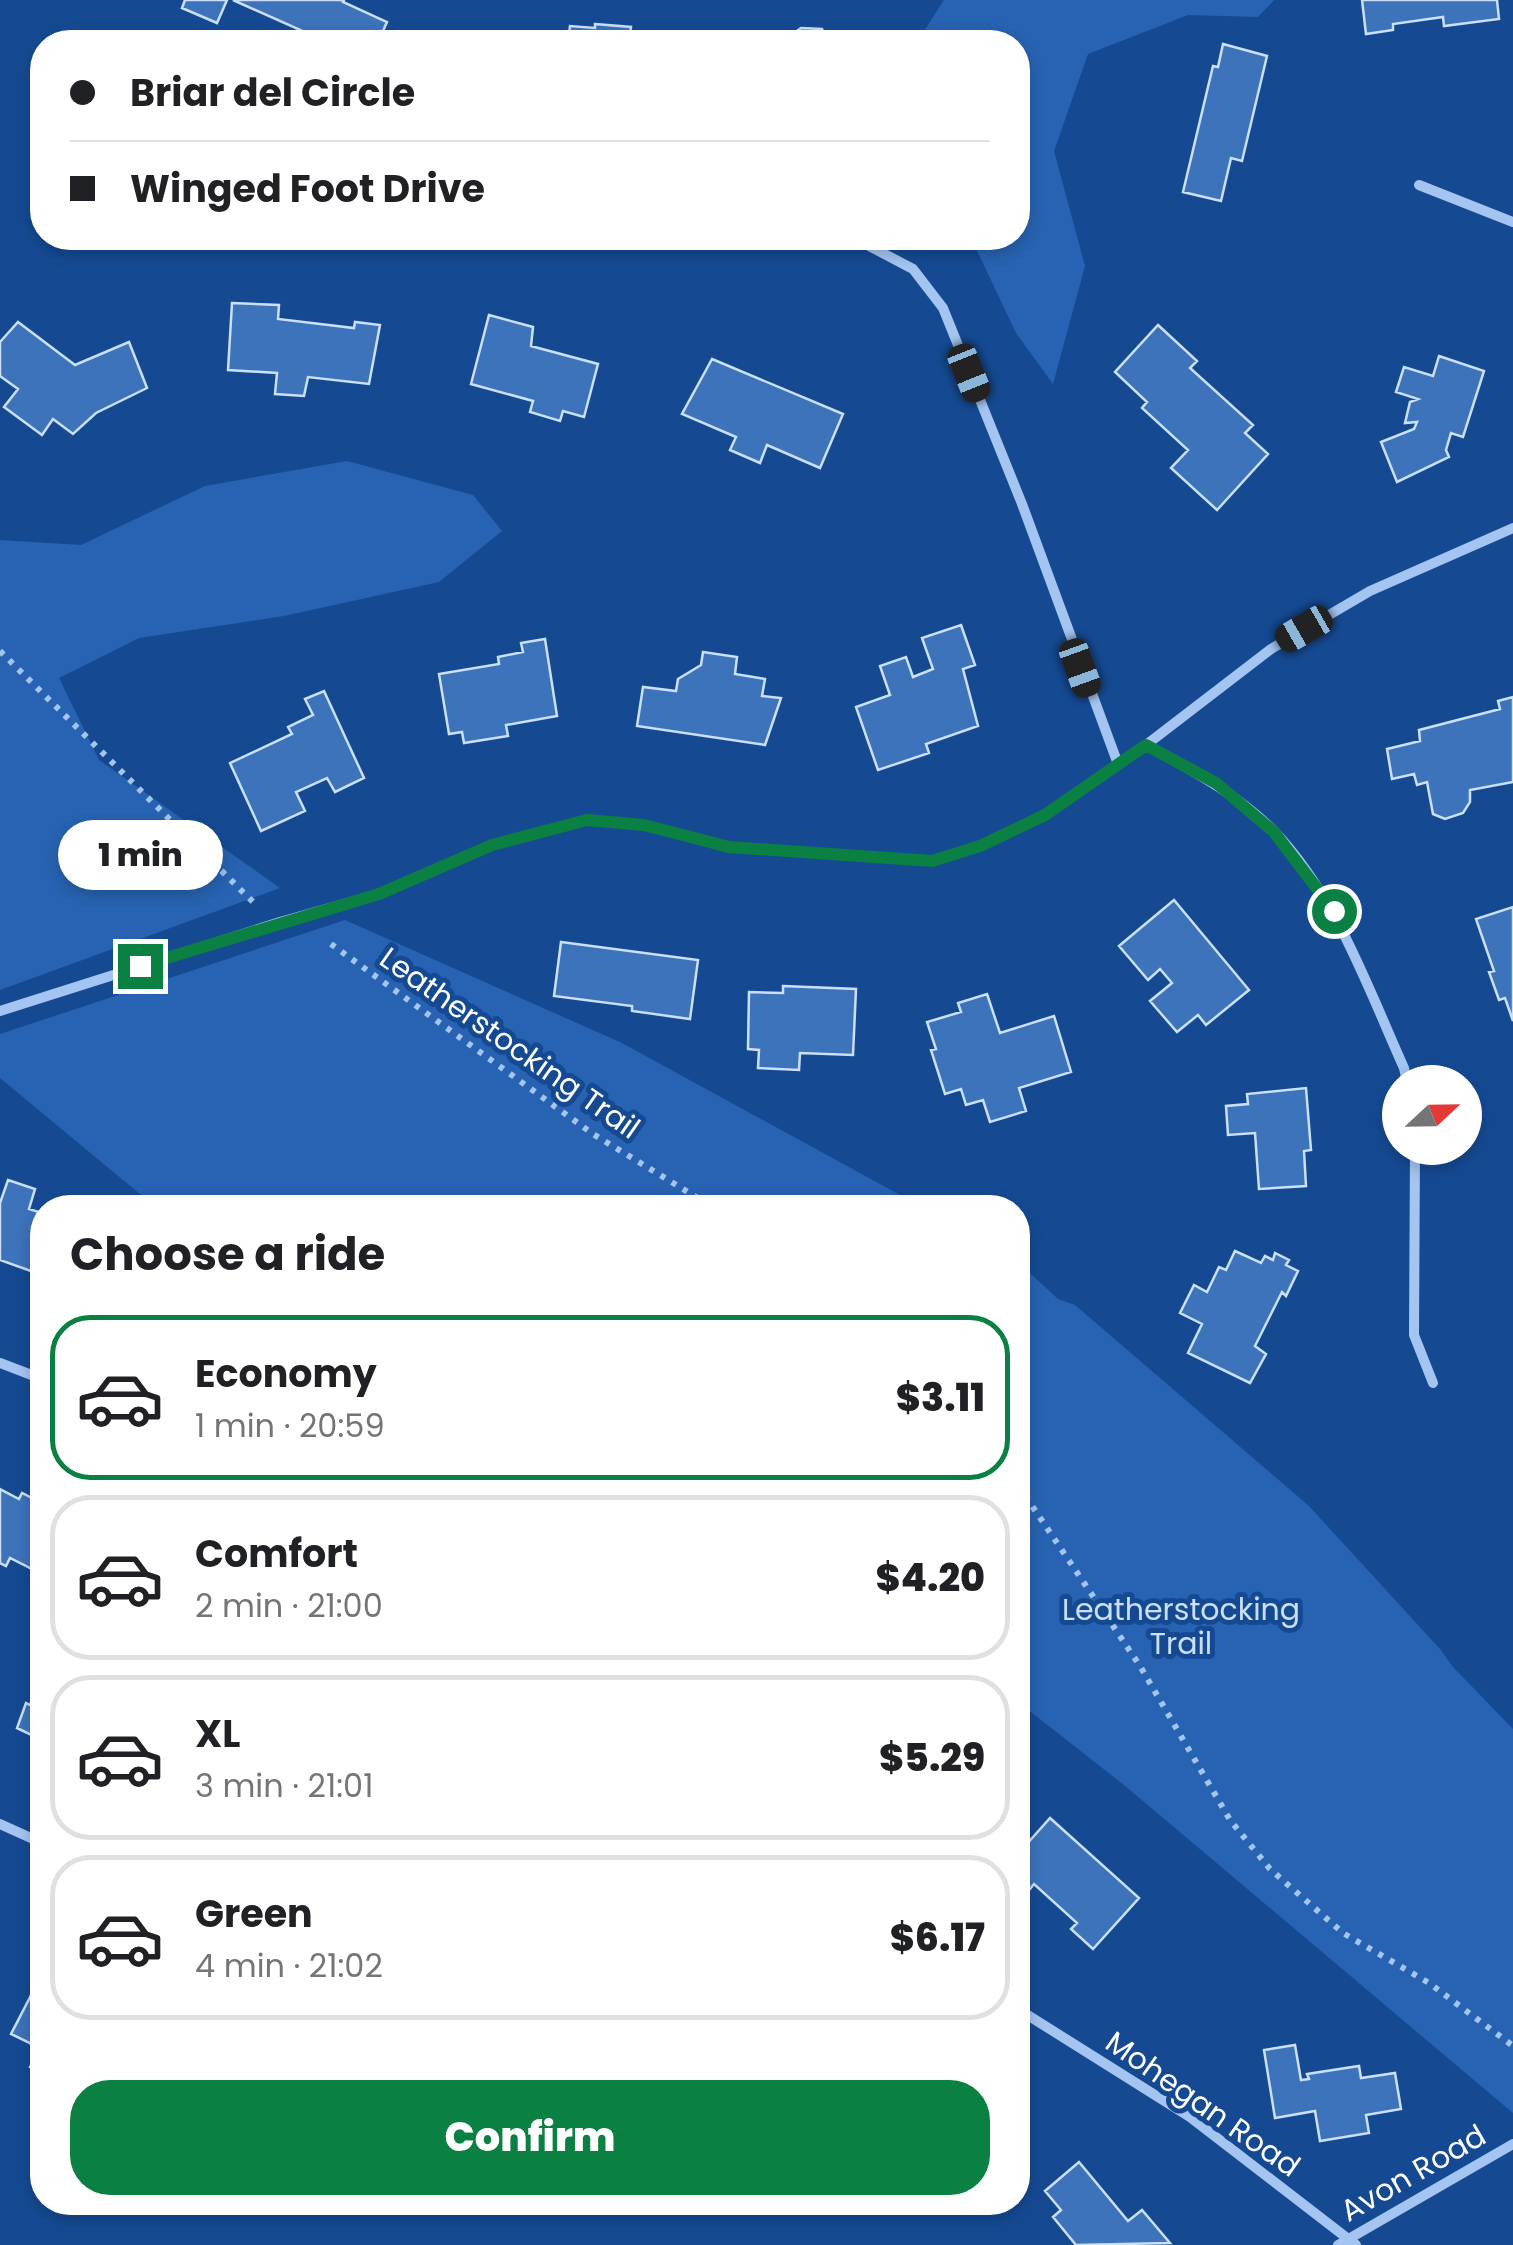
<!DOCTYPE html>
<html lang="en">
<head>
<meta charset="utf-8">
<style>
	body { margin:0; font-family:Poppins,sans-serif; background:#f6f6f6; color:#202124; height:100vh; display:flex; flex-direction:column; font-size:38px; white-space:nowrap }
	* { box-sizing:border-box; margin:0 }
	p { font-size:32px; color:#757577 }
	.icon { flex:none; width:55px; height:55px; fill:none; stroke:currentColor; stroke-width:2; stroke-linecap:round; stroke-linejoin:round }
	.map { position:relative; flex:1; overflow:hidden }
	.drawer { position:absolute; left:30px; top:1195px; width:1000px; height:1020px; display:flex; flex-direction:column; background:#fff; border-radius:40px; box-shadow:0 5px 15px #0003 }
	.drawer>* { flex:none }
	.hud { position:absolute; left:30px; top:30px; width:1000px; height:220px; border-radius:40px; box-shadow:0 5px 15px #0003; display:grid; align-content:center; height:220px; padding:0 40px; background:#fff }
	.needle { width:65px; rotate:68deg }
	.controls { position:absolute; left:1382px; top:1065px; display:grid; gap:20px }
	.controls a { display:grid; place-items:center; width:100px; height:100px; border-radius:50%; background:#fff; box-shadow:0 5px 15px #0003; font-size:50px }
	.end { position:absolute; width:45px; height:45px; margin:-22px; border:12px solid #0b8043; background:#fff; box-shadow:0 0 0 5px #fff }
	.from { border-radius:50% }
	.bubble { position:absolute; height:70px; border-radius:35px; background:#fff; box-shadow:0 5px 15px #0003; font-size:32px; font-weight:800; line-height:70px; text-align:center }
	.car { position:absolute; width:30px; height:60px; margin:-30px -15px; border-radius:12px; box-shadow:0 0 8px 2px #0007; background:linear-gradient(#222 24%,#8ab4d8 0 40%,#222 0 76%,#8ab4d8 0 86%,#222 0) }
	.hud b { display:flex; align-items:center; gap:35px; height:95px; font-size:38px }
	.hud b+b { border-top:2px solid #e0e0e0 }
	.hud i { width:25px; height:25px; background:#202124 }
	ul { padding:0; list-style:none }
	li { display:flex; align-items:center; gap:30px; height:165px; margin:0 20px 15px; padding:0 20px; border:5px solid #e0e0e0; border-radius:40px }
	li div { flex:1 }
	li b { display:block; font-size:38px }
	li em { font-style:normal; font-weight:800 }
	li.current { border-color:#0b8043 }
	li>.icon { width:90px; height:90px; stroke-width:1.5 }
	h2 { padding:0 40px; font-size:45px; line-height:120px }
	.action { display:flex; gap:20px; margin-top:auto; padding:20px 40px }
	.action a { flex:1; height:115px; border-radius:40px; background:#0b8043; color:#fff; font-size:40px; font-weight:800; line-height:115px; text-align:center }
	.map>svg:first-child { display:block }
</style>
</head>
<body>
<div class="map">
<svg width="1513" height="2245" viewBox="0 0 1513 2245">
	<rect width="100%" height="100%" fill="#154a93"/>
	<path fill="#2763b2" d="M944 0H1274L1258 17 1188 15 1088 54 1054 151 1085 266 1053 384 1016 333 971 238H1018V42H919L920 37Z
		M347 461 473 495 502 531 439 582 284 616 139 638 59 678 99 760 280 888 0 990V540L81 545 205 486Z
		M345 920 622 1043 922 1207H161L152 1204 0 1078V1034Z
		M1018 1262 1058 1299 1075 1305 1309 1506 1440 1649 1453 1667 1513 1729V2113L1124 1785 1018 1702Z"/>
	<path fill="#3d73bb" stroke="#cbe0fc" stroke-width="2.5" d="M185 0H227L217 23 182 8Z
		M233 0H344L343 2 387 22 378 42H327Z
		M1362 0H1497L1499 19 1444 26 1443 17 1393 24V30L1366 34Z
		M595 24 631 27 629 42H568L570 26 595 28Z
		M801 28 822 29 828 42H793L794 33Z
		M1223 44 1267 56 1242 161 1231 158 1221 201 1183 192 1213 66 1218 67Z
		M232 303 279 305 278 319 354 328 355 322 380 325 369 384 308 377 304 396 275 394 277 373 228 370Z
		M489 315 533 327 531 346 598 364 584 417 563 411 560 421 530 412 533 401 471 384Z
		M18 322 75 365 129 342 147 388 96 413 73 434 53 419 42 435 4 407 18 389 0 376V342Z
		M1158 325 1197 361 1190 368 1253 425 1245 433 1268 454 1217 510 1171 468 1188 450 1142 408 1147 402 1115 372Z
		M1439 356 1484 371 1463 437 1451 433 1446 450 1449 457 1397 482 1381 442 1414 429 1417 422 1405 423 1410 402 1418 399 1396 392 1404 367 1433 376Z
		M712 359 843 414 820 468 767 445 760 463 730 450 736 437 682 414Z
		M961 625 975 665 963 669 978 726 926 744 929 753 878 770 856 707 890 695 880 666 906 657 913 677 933 669 922 638Z
		M545 639 557 716 506 725 508 736 464 743 462 732 449 734 439 674 499 664 498 657 523 652 521 643Z
		M703 652 737 657 735 674 765 679 762 696 781 698 765 745 637 726 643 687 676 691 678 679 701 665Z
		M324 691 364 778 335 792 327 778 296 792 305 811 261 831 230 763 292 734 288 727 313 715 305 699Z
		M1513 697V782L1470 790V802L1463 813 1445 819 1433 814 1427 782 1417 785 1414 774 1392 779 1387 749 1420 741 1419 730 1500 709 1498 701Z
		M1174 900 1249 990 1206 1025 1198 1015 1177 1032 1150 1001 1172 983 1160 969 1148 980 1119 946Z
		M1513 907V1021L1505 998 1499 1000 1489 972 1494 971 1476 919Z
		M561 942 698 960 690 1019 632 1011V1006L554 996Z
		M783 986 856 989 853 1055 800 1053 799 1070 758 1068 759 1050 748 1049 749 992 783 993Z
		M987 994 1000 1033 1054 1016 1071 1072 1019 1088 1026 1111 990 1122 983 1100 966 1105 961 1089 945 1094 931 1050 936 1049 927 1022 961 1012 958 1003Z
		M1306 1088 1311 1150 1304 1151 1306 1186 1259 1189 1255 1133 1228 1135 1226 1106 1248 1104 1247 1094Z
		M8 1180 35 1189 29 1209 42 1213V1275L0 1260V1203Z
		M1235 1251 1261 1263 1265 1256 1273 1260 1275 1253 1289 1260 1286 1265 1298 1271 1286 1296 1282 1292 1255 1346 1266 1354 1250 1383 1188 1353 1202 1324 1180 1313 1194 1285 1207 1292 1219 1267 1226 1270Z
		M0 1489 19 1499 22 1493 42 1503V1557L36 1571 10 1558 6 1566 0 1563Z
		M35 1694 42 1698V1745V1740L17 1728 26 1703 30 1705Z
		M1050 1818 1139 1898 1093 1949 1071 1929 1077 1923 1034 1884 1030 1889 1018 1878V1854Z
		M42 1974V2073L30 2067 40 2048 11 2034Z
		M1295 2045 1301 2080 1309 2079 1307 2074 1359 2066 1361 2078 1395 2073 1401 2109 1366 2115 1369 2133 1320 2141 1315 2111 1275 2118 1264 2050Z
		M1079 2162 1128 2221 1142 2210 1170 2243 1076 2245 1053 2217 1061 2210 1045 2191Z"/>
	<g fill="none" stroke-linecap="round" stroke-linejoin="round">
		<path stroke="#a4c5f1" stroke-width="6" stroke-dasharray="5 8" stroke-linecap="butt" d="M0 651 255 904
			M331 944 593 1134 714 1208
			M1018 1485 1140 1666 1230 1820 1270 1869 1343 1933 1429 1983 1513 2046"/>
		<path stroke="#a4c5f1" stroke-width="10" d="M1419 185 1513 222
			M854 238 913 269 943 308 1022 504 1118 764
			M1146 745C1191 770 1237 794 1274 831 1335 894 1368 988 1404 1068L1407 1082
			M0 1011 280 922 379 894 492 845 587 820 644 825 729 847 931 861 980 846 1045 815 1146 745 1271 649 1370 591 1513 528
			M1415 1148 1414 1335 1433 1383
			M0 1363 42 1379
			M0 1824 42 1843
			M1018 2009 1190 2117 1356 2245
			M1338 2245 1513 2144"/>
	</g>
	<g fill="none" stroke-linecap="round" stroke-linejoin="round">
		<path stroke="#0b8043" stroke-width="12" d="M140 966 379 894 492 845 587 820 644 825 729 847 932 861 980 846 1045 815 1146 745 1216 783 1274 832 1334 911"/>
	</g>
	<g text-anchor="middle" dominant-baseline="central" stroke-width="10" stroke-linejoin="round" paint-order="stroke">
		<g font-size="30" fill="#fff" stroke="#154a93">
			<text transform="translate(510 1043) rotate(35)">Leatherstocking Trail</text>
			<text transform="translate(1203 2104) rotate(35)">Mohegan Road</text>
			<text transform="translate(1413 2173) rotate(-30)">Avon Road</text>
		</g>
		<g font-size="30" fill="#cbe0fc" stroke="#154a93">
			<text x="1181" y="1609">Leatherstocking<tspan x="1181" dy="34">Trail</tspan></text>
		</g>
	</g>
</svg>
<div class="controls">
<a><svg class="needle" viewBox="-14 -14 28 28"><path d="M0-13l5 13h-10z" fill="#e53935"/><path d="M0 13l5-13h-10z" fill="#757577"/></svg></a>
</div>
<i class="end from" style="left:1334px;top:911px"></i>
<i class="end" style="left:140px;top:966px"></i>
<div class="bubble" style="left:58px;top:820px;width:165px">1 min</div>
<i class="car" style="left:969px;top:373px;rotate:158deg"></i>
<i class="car" style="left:1304px;top:629px;rotate:240deg"></i>
<i class="car" style="left:1080px;top:668px;rotate:160deg"></i>
<div class="hud">
<b><i class="from"></i>Briar del Circle</b>
<b><i></i>Winged Foot Drive</b>
</div>
<section class="drawer">
<h2>Choose a ride</h2>
<ul>
<li class="current"><svg class="icon" aria-label="car" viewBox="0 0 24 24"><path d="M5 17H2v-5l4-1 3-4h7l3 4 3 1v5h-3M9 17h6M6 11h13"/><circle cx="7" cy="17" r="2"/><circle cx="17" cy="17" r="2"/></svg><div><b>Economy</b><p>1 min · 20:59</p></div><em>$3.11</em></li>
<li><svg class="icon" aria-label="car" viewBox="0 0 24 24"><path d="M5 17H2v-5l4-1 3-4h7l3 4 3 1v5h-3M9 17h6M6 11h13"/><circle cx="7" cy="17" r="2"/><circle cx="17" cy="17" r="2"/></svg><div><b>Comfort</b><p>2 min · 21:00</p></div><em>$4.20</em></li>
<li><svg class="icon" aria-label="car" viewBox="0 0 24 24"><path d="M5 17H2v-5l4-1 3-4h7l3 4 3 1v5h-3M9 17h6M6 11h13"/><circle cx="7" cy="17" r="2"/><circle cx="17" cy="17" r="2"/></svg><div><b>XL</b><p>3 min · 21:01</p></div><em>$5.29</em></li>
<li><svg class="icon" aria-label="car" viewBox="0 0 24 24"><path d="M5 17H2v-5l4-1 3-4h7l3 4 3 1v5h-3M9 17h6M6 11h13"/><circle cx="7" cy="17" r="2"/><circle cx="17" cy="17" r="2"/></svg><div><b>Green</b><p>4 min · 21:02</p></div><em>$6.17</em></li>
</ul>
<div class="action"><a>Confirm</a></div>
</section>
</div>
</body>
</html>
